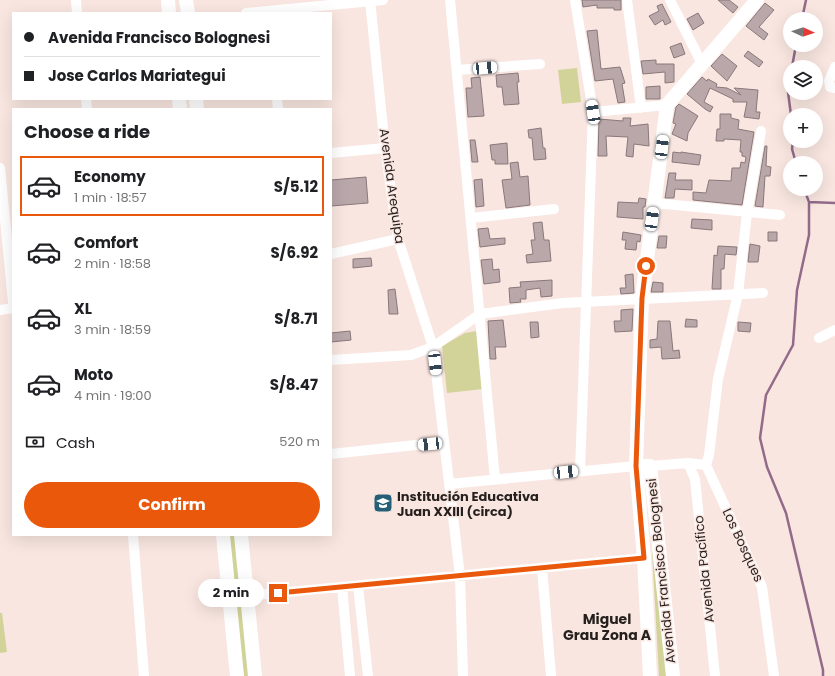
<!DOCTYPE html>
<html lang="en">
<head>
<meta charset="utf-8">
<style>
	body { margin:0; font-family:Poppins,sans-serif; background:#f2f2f2; color:#202124; height:100vh; display:flex; flex-direction:column; font-size:15px; white-space:nowrap }
	* { box-sizing:border-box; margin:0 }
	p { font-size:13px; color:#757577 }
	.icon { flex:none; width:22px; height:22px; fill:none; stroke:currentColor; stroke-width:2; stroke-linecap:round; stroke-linejoin:round }
	.map { position:relative; flex:1; overflow:hidden }
	.side { position:absolute; left:12px; top:108px; width:320px; height:428px; display:flex; flex-direction:column; background:#fff; border-radius:0px; box-shadow:0 4px 16px #0002 }
	.side>* { flex:none }
	.banner { position:absolute; left:12px; top:12px; width:320px; height:88px; border-radius:0px; box-shadow:0 4px 16px #0002; display:grid; align-content:center; height:88px; padding:0 12px; background:#fff }
	.needle { width:26px; rotate:93deg }
	.buttons { position:absolute; left:783px; top:12px; display:grid; gap:8px }
	.buttons a { display:grid; place-items:center; width:40px; height:40px; border-radius:50%; background:#fff; box-shadow:0 4px 16px #0002; font-size:20px }
	.end { position:absolute; width:18px; height:18px; margin:-9px; border:5px solid #ea580c; background:#fff; box-shadow:0 0 0 2px #fff }
	.from { border-radius:50% }
	.bubble { position:absolute; height:28px; border-radius:14px; background:#fff; box-shadow:0 4px 16px #0002; font-size:13px; font-weight:700; line-height:28px; text-align:center }
	.car { position:absolute; width:12px; height:24px; margin:-12px -6px; border-radius:5px; box-shadow:0 0 3px 1px #0007; background:linear-gradient(#fff 24%,#345 0 40%,#fff 0 76%,#345 0 86%,#fff 0) }
	.banner b { display:flex; align-items:center; gap:14px; height:38px; font-size:15px }
	.banner b+b { border-top:1px solid #e0e0e0 }
	.banner i { width:10px; height:10px; background:#202124 }
	ul { padding:0; list-style:none }
	li { display:flex; align-items:center; gap:12px; height:60px; margin:0 8px 6px; padding:0 4px; border:2px solid transparent; border-radius:0px }
	li div { flex:1 }
	li b { display:block; font-size:15px }
	li em { font-style:normal; font-weight:700 }
	li.active { border-color:#ea580c }
	li>.icon { width:36px; height:36px; stroke-width:1.5 }
	h2 { padding:0 12px; font-size:18px; line-height:48px }
	.pay { display:flex; align-items:center; gap:10px; height:44px; padding:0 12px; font-size:15px }
	.pay p { margin-inline-start:auto }
	.primary-button { display:flex; gap:8px; margin-top:auto; padding:8px 12px }
	.primary-button a { flex:1; height:46px; border-radius:24px; background:#ea580c; color:#fff; font-size:16px; font-weight:700; line-height:46px; text-align:center }
	.map>svg:first-child { display:block }
</style>
</head>
<body>
<div class="map">
<svg width="835" height="676" viewBox="0 0 835 676">
	<rect width="100%" height="100%" fill="#f9e6e0"/>
	<path fill="#d2d399" d="M577 68 581 102 562 104 558 70Z
		M477 331 483 389 447 393 442 346 465 333Z
		M648 478 668 676H659Z
		M227 535H237L251 676H241Z
		M0 613H2L7 652 0 653Z"/>
	<g fill="none" stroke-linecap="round" stroke-linejoin="round">
		<path stroke="#926a8a" stroke-width="2.5" d="M802 19 806 0
			M792 67 796 45
			M790 78 788 92 791 115
			M793 141 792 149 796 163
			M804 189 809 202V235L797 290 793 345 766 395 760 438 767 467 786 513 823 670V676
			M809 202 835 203"/>
	</g>
	<path fill="#b9a7aa" stroke="#89787b" d="M582 0H621V10H614V8H597V5L583 7Z
		M718 0H729L738 7 733 13Z
		M765 3 774 10 759 27 768 34 764 40 746 26Z
		M662 4 671 22 665 25 663 20 655 25 649 16 659 11 657 6Z
		M698 13 704 23 693 30 687 19Z
		M597 30 601 69 620 67 625 83 622 84 625 102 618 103 613 79 595 81 587 31Z
		M681 43 685 54 674 58 670 47Z
		M748 51 763 62 759 67 744 56Z
		M722 54 737 66 727 81 711 66Z
		M656 60V64H674V82L665 83V72L643 74 641 61Z
		M518 73 519 82H517L519 104 504 105 502 87H497L496 75Z
		M480 77 484 116 468 117 466 88H472L471 78Z
		M702 77 707 81 708 79 717 84 716 87 727 88 741 95 734 88 758 90 756 112H760L759 119 744 117 747 102H733V99L710 88 704 102 713 107 710 112 705 109 687 94Z
		M660 86V99H646V87Z
		M679 104 698 116 688 133 687 141 672 134 676 124 673 123 676 107Z
		M720 114H731V118L739 120 738 129 754 132 742 205 693 200V192L706 193 709 180 731 181 732 168H740L741 162 745 163 746 157 742 156V152H740L741 140 724 139V141H716L717 129H720Z
		M623 118H631L630 126 648 124 649 146 634 144 633 157 626 156 628 137 606 136 607 156H598L599 119 623 121Z
		M541 128 543 148H545L546 159 534 160 532 138H529L528 130Z
		M470 140H475L478 162H472Z
		M507 143 508 164H495V160H492L490 145Z
		M765 146H767L766 166 771 167 770 176H765L763 207 755 206Z
		M673 152 681 153V152L701 155 699 165 672 162Z
		M518 162 520 177 528 176 530 205 506 208 502 180 512 179 510 163Z
		M669 173H676L675 180H692V190L675 189 674 198H665Z
		M366 177 368 203 331 206V180Z
		M482 179 484 206 476 207 474 180Z
		M639 198 646 199 645 207H643V219L617 217 618 202 638 203Z
		M692 219 712 220V230L691 228Z
		M542 222 544 240H549L551 261 527 263 526 255 533 254 531 240H535L533 223Z
		M488 228 490 239 505 238V244L480 247 478 229Z
		M623 232 641 235 640 242 637 241 636 250 625 249 626 240H622Z
		M768 232H777V241H768Z
		M659 236H667L666 248H657Z
		M750 244 760 246 758 262H748Z
		M718 246 737 247 736 255 725 254 724 269H721V289H712L714 255 717 256Z
		M371 258 372 266 353 268V259Z
		M492 259 493 270 499 269 500 282 484 284 481 260Z
		M633 274 634 293 621 294 620 288H626L625 275Z
		M552 280V296L541 297 540 288 526 290V299H520L521 302 510 303 509 288 521 287 520 282Z
		M653 282 663 283V292H651Z
		M395 289 398 314H389L388 290Z
		M633 309 632 331 615 332 614 321H621V310Z
		M686 319 697 320V327H685Z
		M503 320 506 347H495L496 359H490L488 321Z
		M658 321H670L673 351 679 350 680 358 662 359 661 347 650 348V340L657 339Z
		M530 322H538L539 337 531 338Z
		M738 322 751 323 750 332 738 331Z
		M350 331 351 340 331 342V333Z"/>
	<g fill="none" stroke-linecap="round" stroke-linejoin="round">
		<path stroke="#fff" stroke-width="10" d="M76 0 77 13
			M370 0 385 148 398 239 433 347 460 576 463 676
			M450 0 495 479
			M575 0 593 112 580 471
			M627 0 641 108
			M670 0 702 64
			M246 13 383 0
			M835 67 829 81 830 87 835 88
			M457 70 540 64
			M86 99 87 109
			M277 99 278 109
			M593 112 667 105
			M331 153 385 148
			M0 168 13 302
			M654 203 780 215
			M471 218 554 209
			M331 254 398 239
			M0 310 13 308
			M819 338 835 330
			M331 360 411 355 433 347 480 314 563 303 763 293
			M331 454 444 442
			M688 463 695 479 715 676
			M706 465 709 455 718 379 738 294 747 213 761 131
			M706 465 762 587 774 676
			M650 466 688 463 706 465
			M449 484 636 466
			M133 535 144 676
			M542 568 551 676
			M358 586 368 676
			M342 587 350 676
			M246 596 644 558"/>
		<path stroke="#fff" stroke-width="14" d="M168 0 169 13
			M186 0 188 13
			M179 99 180 109
			M196 99 197 109
			M636 466H650L673 676
			M223 535 237 676
			M241 535 255 676
			M650 676 644 558 636 466 642 298 667 105 757 0"/>
	</g>
	<g fill="none" stroke-linecap="round" stroke-linejoin="round">
		<path stroke="#ea580c" stroke-width="5" d="M278 593 644 558 636 466 642 298 646 266"/>
	</g>
	<defs>
		<symbol id="school-square" viewBox="-11 -11 22 22"><rect x="-9" y="-9" width="18" height="18" rx="4" fill="#245f77" stroke="#f9e6e0"/><path d="M0-5L7-2L0 1L-7-2ZM-4 1L0 2.5L4 1V4Q0 6-4 4Z" fill="#fff"/></symbol>
	</defs>
	<g fill-rule="evenodd">
		<use href="#school-square" x="372" y="492" width="22" height="22"/>
	</g>
	<g text-anchor="middle" dominant-baseline="central" stroke-width="3" stroke-linejoin="round" paint-order="stroke">
		<g font-size="13" fill="#251f1d" stroke="#f9e6e0">
			<text transform="translate(392 186) rotate(82)">Avenida Arequipa</text>
			<text transform="translate(743 545) rotate(65)">Los Bosques</text>
			<text transform="translate(704 569) rotate(-96)">Avenida Pacífico</text>
			<text transform="translate(661 571) rotate(-96)">Avenida Francisco Bolognesi</text>
		</g>
		<g font-size="13" font-weight="bold" fill="#251f1d" stroke="#f9e6e0" text-anchor="start">
			<text x="397" y="496">Institución Educativa<tspan x="397" dy="15">Juan XXIII (circa)</tspan></text>
		</g>
		<g font-size="14" font-weight="bold" fill="#251f1d" stroke="#f9e6e0">
			<text x="607" y="619">Miguel<tspan x="607" dy="16">Grau Zona A</tspan></text>
		</g>
	</g>
</svg>
<div class="buttons">
<a><svg class="needle" viewBox="-14 -14 28 28"><path d="M0-13l5 13h-10z" fill="#e53935"/><path d="M0 13l5-13h-10z" fill="#757577"/></svg></a>
<a><svg class="icon" aria-label="layers" viewBox="0 0 24 24"><path d="M12 4l9 5-9 5-9-5zM3 14l9 5 9-5"/></svg></a>
<a>+</a>
<a>−</a>
</div>
<i class="end from" style="left:646px;top:266px"></i>
<i class="end" style="left:278px;top:593px"></i>
<div class="bubble" style="left:198px;top:579px;width:66px">2 min</div>
<i class="car" style="left:485px;top:68px;rotate:85deg"></i>
<i class="car" style="left:593px;top:112px;rotate:351deg"></i>
<i class="car" style="left:662px;top:147px;rotate:7deg"></i>
<i class="car" style="left:652px;top:219px;rotate:8deg"></i>
<i class="car" style="left:435px;top:363px;rotate:174deg"></i>
<i class="car" style="left:430px;top:444px;rotate:264deg"></i>
<i class="car" style="left:566px;top:472px;rotate:84deg"></i>
<div class="banner">
<b><i class="from"></i>Avenida Francisco Bolognesi</b>
<b><i></i>Jose Carlos Mariategui</b>
</div>
<section class="side">
<h2>Choose a ride</h2>
<ul>
<li class="active"><svg class="icon" aria-label="car" viewBox="0 0 24 24"><path d="M5 17H2v-5l4-1 3-4h7l3 4 3 1v5h-3M9 17h6M6 11h13"/><circle cx="7" cy="17" r="2"/><circle cx="17" cy="17" r="2"/></svg><div><b>Economy</b><p>1 min · 18:57</p></div><em>S/5.12</em></li>
<li><svg class="icon" aria-label="car" viewBox="0 0 24 24"><path d="M5 17H2v-5l4-1 3-4h7l3 4 3 1v5h-3M9 17h6M6 11h13"/><circle cx="7" cy="17" r="2"/><circle cx="17" cy="17" r="2"/></svg><div><b>Comfort</b><p>2 min · 18:58</p></div><em>S/6.92</em></li>
<li><svg class="icon" aria-label="car" viewBox="0 0 24 24"><path d="M5 17H2v-5l4-1 3-4h7l3 4 3 1v5h-3M9 17h6M6 11h13"/><circle cx="7" cy="17" r="2"/><circle cx="17" cy="17" r="2"/></svg><div><b>XL</b><p>3 min · 18:59</p></div><em>S/8.71</em></li>
<li><svg class="icon" aria-label="car" viewBox="0 0 24 24"><path d="M5 17H2v-5l4-1 3-4h7l3 4 3 1v5h-3M9 17h6M6 11h13"/><circle cx="7" cy="17" r="2"/><circle cx="17" cy="17" r="2"/></svg><div><b>Moto</b><p>4 min · 19:00</p></div><em>S/8.47</em></li>
</ul>
<div class="pay"><svg class="icon" aria-label="cash" viewBox="0 0 24 24"><path d="M3 7h18v10H3z"/><circle cx="12" cy="12" r="2"/></svg>Cash<p>520 m</p></div>
<div class="primary-button"><a>Confirm</a></div>
</section>
</div>
</body>
</html>
